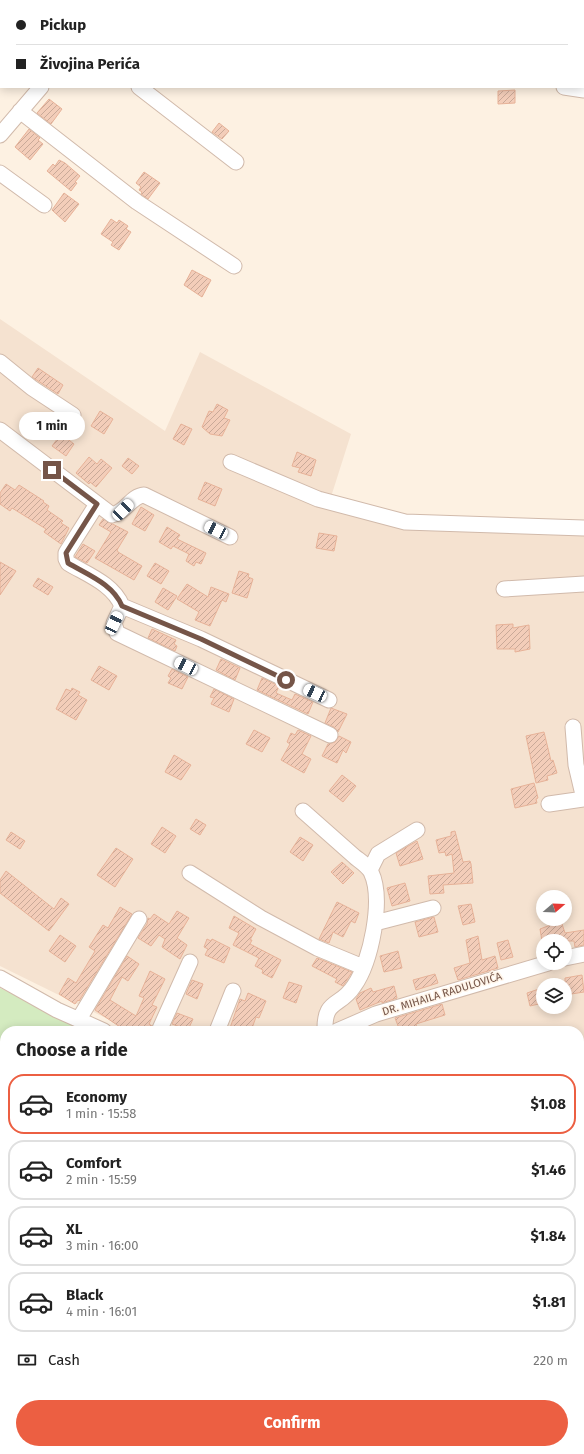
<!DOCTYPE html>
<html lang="en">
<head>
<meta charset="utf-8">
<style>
	body { margin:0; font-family:"Fira Sans",sans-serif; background:#f2f2f2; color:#222; height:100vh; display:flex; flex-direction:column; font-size:15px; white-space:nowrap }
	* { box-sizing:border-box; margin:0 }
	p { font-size:13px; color:#767676 }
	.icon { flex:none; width:22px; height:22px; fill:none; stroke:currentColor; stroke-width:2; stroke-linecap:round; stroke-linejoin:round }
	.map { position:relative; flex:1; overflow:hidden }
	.panel { position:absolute; left:0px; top:1026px; width:584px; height:428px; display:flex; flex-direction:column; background:#fff; border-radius:16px 16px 0 0; box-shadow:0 2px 10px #0003 }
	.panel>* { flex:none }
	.banner { position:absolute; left:0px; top:0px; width:584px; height:88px; box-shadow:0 2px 10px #0003; display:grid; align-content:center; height:88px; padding:0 16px; background:#fff }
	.needle { width:26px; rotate:71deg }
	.buttons { position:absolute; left:536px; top:890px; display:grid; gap:8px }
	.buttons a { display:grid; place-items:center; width:36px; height:36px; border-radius:50%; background:#fff; box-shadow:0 2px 10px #0003; font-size:20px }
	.end { position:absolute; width:18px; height:18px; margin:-9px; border:5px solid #755548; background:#fff; box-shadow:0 0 0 2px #fff }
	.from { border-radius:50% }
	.bubble { position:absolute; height:28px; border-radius:14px; background:#fff; box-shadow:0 2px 10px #0003; font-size:13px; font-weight:700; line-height:28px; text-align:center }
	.car { position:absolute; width:12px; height:24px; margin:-12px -6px; border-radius:5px; box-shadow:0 0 3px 1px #0007; background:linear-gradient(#fff 24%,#345 0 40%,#fff 0 76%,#345 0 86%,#fff 0) }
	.banner b { display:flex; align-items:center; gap:14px; height:38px; font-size:15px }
	.banner b+b { border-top:1px solid #e0e0e0 }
	.banner i { width:10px; height:10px; background:#222 }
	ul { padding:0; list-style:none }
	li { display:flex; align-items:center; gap:12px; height:60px; margin:0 8px 6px; padding:0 8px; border:2px solid #e0e0e0; border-radius:16px }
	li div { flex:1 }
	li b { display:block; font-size:15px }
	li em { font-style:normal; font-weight:700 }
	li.active { border-color:#ec5f42 }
	li>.icon { width:36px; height:36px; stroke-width:1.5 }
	h2 { padding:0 16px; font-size:18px; line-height:48px }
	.pay { display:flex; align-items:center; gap:10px; height:44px; padding:0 16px; font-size:15px }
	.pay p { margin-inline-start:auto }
	.action { display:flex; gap:8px; margin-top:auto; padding:8px 16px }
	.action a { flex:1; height:46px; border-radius:24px; background:#ec5f42; color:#fff; font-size:16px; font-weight:700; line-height:46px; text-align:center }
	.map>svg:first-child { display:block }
</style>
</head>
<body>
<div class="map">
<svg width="584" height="1454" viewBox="0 0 584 1454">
	<defs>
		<pattern id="building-hatch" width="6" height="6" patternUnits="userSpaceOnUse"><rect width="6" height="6" fill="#f3cdb9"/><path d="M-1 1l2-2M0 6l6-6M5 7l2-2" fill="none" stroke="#c9a998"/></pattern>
	</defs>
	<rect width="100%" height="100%" fill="#fdf1e2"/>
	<path fill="#f5e2d0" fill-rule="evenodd" d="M0 319 165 431 200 352 351 434 330 500 445 527 584 530V1159L579 1165V1031H132L0 966ZM543 897H565V919H543ZM543 941H565V963H543ZM543 985H565V1007H543Z"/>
	<path fill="#d4ebc0" d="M0 988 89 1031H5V1449H579V1216L584 1218V1454H0Z"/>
	<path fill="url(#building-hatch)" stroke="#e7b298" d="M515 90V103L498 104V91Z
		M49 99 62 109 51 124 37 113Z
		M219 123 229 131 222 139 212 132Z
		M29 129 40 138 38 140 43 144 30 160 15 147Z
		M59 160 65 163 80 176 75 182 77 183 71 191 47 171 53 164 55 166Z
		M144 172 160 183 148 199 141 194 142 192 139 190 141 187 136 183Z
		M64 193 79 204 65 222 52 210Z
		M111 219 117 223 119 220 128 226 126 229 131 232 119 250 111 245 113 242 101 234Z
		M192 270 211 280 202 297 184 285Z
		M38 368 63 385 58 394 32 377Z
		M217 404 228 410 224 418 230 420 222 436 210 434 202 427 209 411 213 412Z
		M100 411 113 419 104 434 91 426Z
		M181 424 192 429 184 445 173 439Z
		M61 434 74 444 66 456 52 446Z
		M297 452 316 460 311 476 298 472 300 468 292 466Z
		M89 457 97 464 101 459 112 468 96 487 90 482 89 484 76 473Z
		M128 458 139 466 132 474 122 466Z
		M205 482 222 489 215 506 198 499Z
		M6 484 15 490 19 485 44 501 43 502 49 506 47 510 63 521 61 523 69 528 61 544 44 532 46 529 12 508 10 511 0 504V493Z
		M141 507 154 515 145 531 132 524Z
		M103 519 128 532 117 550 118 552 142 566 134 580 95 558 111 532 99 525Z
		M167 527 180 535 177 539 206 553 201 564 196 562 194 566 186 561 189 554 173 546 171 549 159 542Z
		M319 533 337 536 334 551 316 548Z
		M83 544 95 551 87 563 75 557Z
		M0 562 16 571 0 595Z
		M155 563 169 571 161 584 147 576Z
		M239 571 249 574 248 577 253 579 247 598 232 593Z
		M38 578 53 587 48 595 33 586Z
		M187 584 208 597 211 587 229 594 226 602 222 600 210 626 195 620 199 612 177 599Z
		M163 588 177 596 168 610 155 602Z
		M513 624V628L529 625 530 649 515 652V649H497L496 625Z
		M152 629 176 640 174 644 177 646 175 651 148 638Z
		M221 659 240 668 235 680 216 670Z
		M99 666 117 676 109 690 91 680Z
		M172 669 188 677 182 689 168 683 171 678 168 676Z
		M262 678 279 686 276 693 292 700 295 694 313 702 308 714 257 690Z
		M72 688 80 692 78 695 87 700 76 720 56 709 66 689 71 691Z
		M214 689 234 699 229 712 211 704 214 698 210 697Z
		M331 708 347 714 338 732 334 727 325 723Z
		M254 730 270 738 262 752 246 744Z
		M298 730 311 736 302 754 311 759 304 773 281 760 290 744 287 742 291 733 295 735Z
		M544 732 551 761 553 760 557 773 547 776 548 780 536 783 526 736Z
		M339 736 351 742 346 753 343 750 337 763 322 756 328 744 335 742Z
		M174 755 191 765 181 780 165 772Z
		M342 775 356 786 343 802 329 791Z
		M534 783 538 798 536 799 537 803 515 808 511 789Z
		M196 819 206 825 200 835 190 829Z
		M162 827 176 836 165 853 151 844Z
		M455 831 463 862 470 861 471 864 473 883 443 885 444 893 430 894 428 876 454 873 452 854 446 856 445 852 439 853 436 840 451 836V832Z
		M11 832 25 841 20 849 6 840Z
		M300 837 313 845 303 861 290 852Z
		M417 841 423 859 400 866 396 853Z
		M116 848 133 859 115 887 97 875Z
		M342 862 354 873 343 884 331 872Z
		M6 871 54 909 61 898 69 904 49 931 0 893V880Z
		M405 883 410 901 392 906 387 888Z
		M337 902 359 913 355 923 351 921 343 937 333 932 329 943 319 939Z
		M471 904 475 922 463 925 458 906Z
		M120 907 132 914 79 1001 78 1000 75 1004 59 994 68 978 76 983 95 951 89 947 103 925 108 928Z
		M177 911 189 918 177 938 187 945 180 959 162 947 165 939 159 935 151 946 138 938 147 924 148 918 150 919 154 914 169 924Z
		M234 916 256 929 250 940H252L250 944 281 960 272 978 262 973 263 970 255 966 259 958 233 945 239 933 229 928Z
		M434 917 438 932 419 937 415 922Z
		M561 921 565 933 584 930V945L575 947 574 941H542L540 929Z
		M60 935 76 946 65 962 49 951Z
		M478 936 482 960 495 956 498 968 458 980 454 968 470 963 466 940Z
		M207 939 211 941 212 939 230 948 224 963 205 955 208 949 204 947Z
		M508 940 513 957 501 960 497 943Z
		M398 951 402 968 384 972 380 956Z
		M127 956 139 964 128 981 122 977 110 1000 136 1016 144 998 139 996 150 971 165 979 152 1005 157 1007 149 1024 152 1026 150 1031H126L95 1010Z
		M317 958 352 972 343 986 335 982 337 979 312 966Z
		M435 974 438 983 416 990 413 980Z
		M582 975 584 992 565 995V978Z
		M192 980 203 984 197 999 186 994Z
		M289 982 302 986 296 1003 283 998Z
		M394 986 397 998 382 1003V1001L360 1010 356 999 360 993 371 988 373 992Z
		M539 989 543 1003 530 1006 527 993Z
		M248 993 266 1001 259 1018 256 1017 251 1031H229L240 999 245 1001Z
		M442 1004 445 1015 416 1024 417 1029 400 1031 395 1018Z
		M177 1013 193 1019 188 1030 172 1024Z"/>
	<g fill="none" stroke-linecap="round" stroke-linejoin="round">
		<defs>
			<path id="minor" d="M158 0 159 1
				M393 0 394 1
				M123 1 124 0
				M139 87 236 162
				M564 87 584 90
				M20 111 137 202 234 266
				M0 135 41 87
				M0 173 44 205
				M0 362 32 388 73 415
				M0 430 112 515C126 512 131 496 144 495L230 537
				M231 462 318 499 405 522 584 528
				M97 504 66 553V559L68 563C88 575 113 584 122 606L201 639 329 700
				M504 589 584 584
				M122 606 114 623 117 633 330 735
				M573 727 576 765 584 799
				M549 804 584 799
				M303 811C320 826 338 842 355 857 360 861 368 866 371 872 384 899 371 962 354 986 340 1008 324 998 325 1031
				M370 870 378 854 417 830
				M190 873 261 918 317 948 363 967
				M375 923 433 908
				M565 958 584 954
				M0 978 57 1010 104 1031
				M79 1019 139 919
				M159 1031 190 962
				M217 1031 233 991
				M337 1031 376 1014 548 963
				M579 1188 584 1181
				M579 1201 584 1202"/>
		</defs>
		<use href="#minor" stroke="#d1baab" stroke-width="17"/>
		<path stroke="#d8b09c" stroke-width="2" stroke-dasharray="1 3" stroke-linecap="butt" d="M0 1416 5 1410
			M579 1447 584 1417
			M311 1454 312 1449
			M578 1454 579 1449"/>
		<use href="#minor" stroke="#fff" stroke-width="15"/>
	</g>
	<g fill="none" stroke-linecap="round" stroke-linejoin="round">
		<path stroke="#755548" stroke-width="5" d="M52 470 97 504 66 553 68 563C88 575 113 584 122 606L201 639 286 680"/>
	</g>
	<g text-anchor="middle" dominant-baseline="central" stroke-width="3" stroke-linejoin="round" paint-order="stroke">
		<g font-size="11" fill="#755548" stroke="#fff5e9">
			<text transform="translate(442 994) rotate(-17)">DR. MIHAILA RADULOVIĆA</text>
		</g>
	</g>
</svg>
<div class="buttons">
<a><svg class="needle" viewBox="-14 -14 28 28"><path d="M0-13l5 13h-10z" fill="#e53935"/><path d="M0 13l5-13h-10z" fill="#767676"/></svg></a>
<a><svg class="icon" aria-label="locate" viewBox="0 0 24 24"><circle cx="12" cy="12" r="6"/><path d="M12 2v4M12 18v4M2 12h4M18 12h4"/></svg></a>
<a><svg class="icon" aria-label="layers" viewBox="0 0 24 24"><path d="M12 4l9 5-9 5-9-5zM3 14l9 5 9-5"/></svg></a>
</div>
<i class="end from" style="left:286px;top:680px"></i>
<i class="end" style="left:52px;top:470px"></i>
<div class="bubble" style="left:19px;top:412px;width:66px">1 min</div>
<i class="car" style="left:123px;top:510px;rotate:45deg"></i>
<i class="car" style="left:216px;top:530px;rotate:296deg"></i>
<i class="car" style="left:114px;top:623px;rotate:25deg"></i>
<i class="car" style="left:186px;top:666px;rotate:296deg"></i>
<i class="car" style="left:315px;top:693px;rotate:295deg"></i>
<div class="banner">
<b><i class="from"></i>Pickup</b>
<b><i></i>Živojina Perića</b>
</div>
<section class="panel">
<h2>Choose a ride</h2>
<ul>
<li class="active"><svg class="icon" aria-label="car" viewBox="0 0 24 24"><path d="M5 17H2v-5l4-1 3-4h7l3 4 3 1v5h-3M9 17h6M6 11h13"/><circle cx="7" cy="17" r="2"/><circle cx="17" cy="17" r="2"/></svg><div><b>Economy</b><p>1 min · 15:58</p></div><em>$1.08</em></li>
<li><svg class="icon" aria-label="car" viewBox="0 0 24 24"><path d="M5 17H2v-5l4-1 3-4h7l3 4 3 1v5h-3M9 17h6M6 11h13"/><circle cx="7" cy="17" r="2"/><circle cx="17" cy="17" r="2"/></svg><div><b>Comfort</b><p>2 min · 15:59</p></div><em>$1.46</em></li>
<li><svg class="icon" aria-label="car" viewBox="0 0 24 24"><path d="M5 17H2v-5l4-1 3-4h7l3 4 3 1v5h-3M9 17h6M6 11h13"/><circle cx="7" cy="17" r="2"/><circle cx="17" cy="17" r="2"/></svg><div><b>XL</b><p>3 min · 16:00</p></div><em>$1.84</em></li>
<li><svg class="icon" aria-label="car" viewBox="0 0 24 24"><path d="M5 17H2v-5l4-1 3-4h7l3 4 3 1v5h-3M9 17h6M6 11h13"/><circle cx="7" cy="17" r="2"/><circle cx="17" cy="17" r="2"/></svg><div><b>Black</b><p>4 min · 16:01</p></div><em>$1.81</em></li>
</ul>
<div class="pay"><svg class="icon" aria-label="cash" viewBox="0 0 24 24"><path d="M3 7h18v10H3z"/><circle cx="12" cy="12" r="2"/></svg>Cash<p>220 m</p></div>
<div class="action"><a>Confirm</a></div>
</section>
</div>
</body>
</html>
